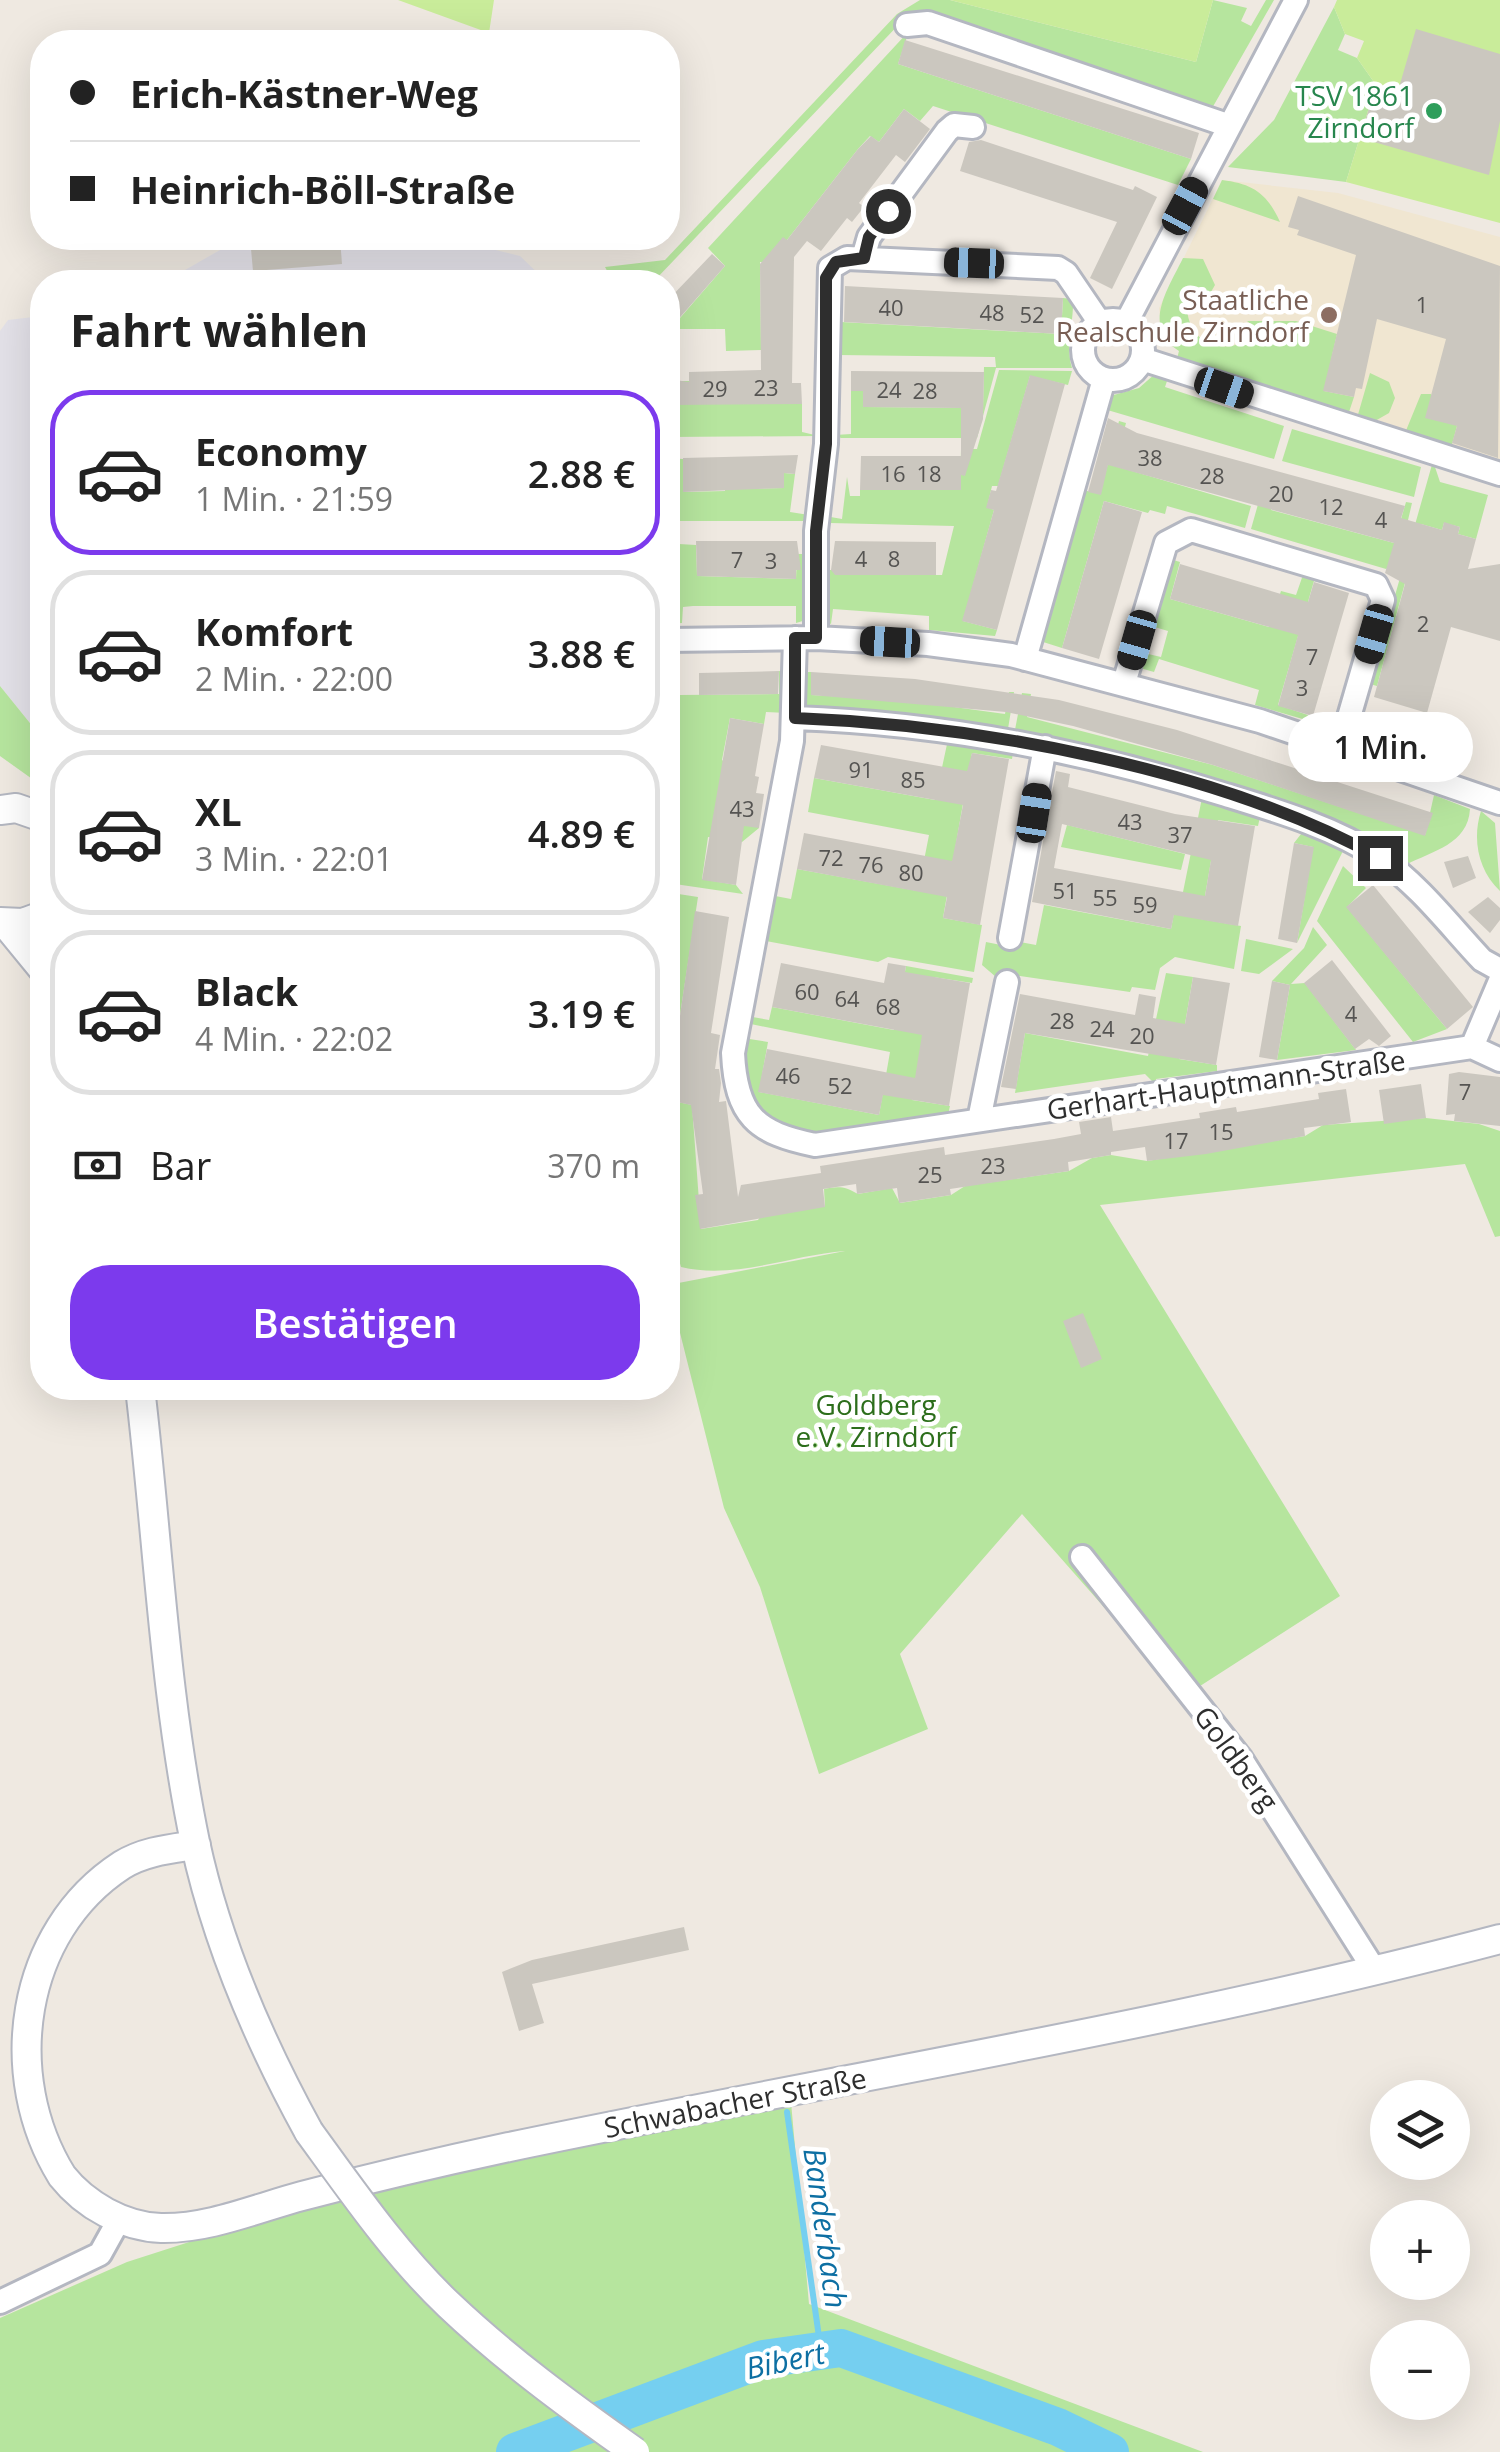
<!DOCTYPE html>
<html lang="de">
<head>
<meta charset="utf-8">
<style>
	body { margin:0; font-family:"Open Sans",sans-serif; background:#f2f2f2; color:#222; height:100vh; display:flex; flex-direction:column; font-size:38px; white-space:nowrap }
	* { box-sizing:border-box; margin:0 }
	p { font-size:32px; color:#767676 }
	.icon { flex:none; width:55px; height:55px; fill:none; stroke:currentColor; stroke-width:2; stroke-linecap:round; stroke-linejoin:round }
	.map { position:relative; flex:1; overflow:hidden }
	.sheet { position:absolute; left:30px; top:270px; width:650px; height:1130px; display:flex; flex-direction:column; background:#fff; border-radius:40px; box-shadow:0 10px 40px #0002 }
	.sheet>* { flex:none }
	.guide { position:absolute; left:30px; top:30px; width:650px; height:220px; border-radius:40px; box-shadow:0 10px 40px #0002; display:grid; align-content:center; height:220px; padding:0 40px; background:#fff }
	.buttons { position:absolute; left:1370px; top:2080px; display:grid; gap:20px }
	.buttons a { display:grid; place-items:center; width:100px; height:100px; border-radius:50%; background:#fff; box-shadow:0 10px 40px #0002; font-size:50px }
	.end { position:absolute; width:45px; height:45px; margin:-22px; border:12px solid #2e2e2e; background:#fff; box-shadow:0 0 0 5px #fff }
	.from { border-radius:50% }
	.bubble { position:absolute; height:70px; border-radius:35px; background:#fff; box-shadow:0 10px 40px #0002; font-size:32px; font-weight:600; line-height:70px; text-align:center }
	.car { position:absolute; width:30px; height:60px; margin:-30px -15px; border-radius:12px; box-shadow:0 0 8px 2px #0007; background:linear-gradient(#222 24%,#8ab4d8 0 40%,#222 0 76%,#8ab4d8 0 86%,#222 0) }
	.guide b { display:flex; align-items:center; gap:35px; height:95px; font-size:38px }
	.guide b+b { border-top:2px solid #e0e0e0 }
	.guide i { width:25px; height:25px; background:#222 }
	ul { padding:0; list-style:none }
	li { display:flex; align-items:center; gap:30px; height:165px; margin:0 20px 15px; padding:0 20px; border:5px solid #e0e0e0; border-radius:40px }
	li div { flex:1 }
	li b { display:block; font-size:38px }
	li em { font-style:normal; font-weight:600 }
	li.on { border-color:#7c3aed }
	li>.icon { width:90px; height:90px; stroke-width:1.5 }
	h2 { padding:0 40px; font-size:45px; line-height:120px }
	.pay { display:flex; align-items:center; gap:25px; height:110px; padding:0 40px; font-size:38px }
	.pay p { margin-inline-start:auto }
	.action { display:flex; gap:20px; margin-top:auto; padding:20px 40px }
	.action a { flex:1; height:115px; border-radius:40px; background:#7c3aed; color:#fff; font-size:40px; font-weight:600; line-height:115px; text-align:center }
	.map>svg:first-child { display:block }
</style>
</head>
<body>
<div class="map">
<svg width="1500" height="2452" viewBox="0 0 1500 2452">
	<rect width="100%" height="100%" fill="#efe9e1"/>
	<path fill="#e3e1e8" d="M241 238H446L520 256 547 282H164Z
		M42 316V738L0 686V331L8 320Z"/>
	<path fill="#f0e6d1" d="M1222 180 1338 193 1500 237V462L1177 359 1179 351 1162 333 1159 308Z"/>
	<path fill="#b6e59e" d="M920 0H950L1196 62 1213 0 1247 8 1241 21 1251 26 1266 0H1274L1211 110 905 18 656 279 612 280 605 267 665 260 897 14Z
		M1334 7 1345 34 1338 50 1357 58 1376 85 1346 182 1228 167 1274 120Z
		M909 31 898 64 1191 159 1178 185 933 106 920 121 904 109 879 142 870 136 858 149 787 240 794 261 760 262 761 350 726 351 725 329H677L668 379V320L672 324 680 318 725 266 708 248Z
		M1222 180C1253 184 1267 193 1280 222L1213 199Z
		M1183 258 1203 259 1215 285 1204 304 1187 309C1190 349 1233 358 1259 331L1247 321H1296L1337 334 1324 391 1354 397 1348 415 1177 359 1179 351C1141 327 1168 289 1183 258Z
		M842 269 841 322 1061 334 1063 298 1073 299C1074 323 1065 345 1072 368H996L977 438H841L835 435 851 434V391H863L864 407 983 408 984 367H996L995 357 839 355 834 287Z
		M999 370 1072 371 1068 385 1030 376 998 486H992L987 507 994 510 963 621 997 630 995 636 929 630V616L833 609 831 624 825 621 824 570H835L836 575H942L954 526 830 523 825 516 842 519 847 477 850 496H860V490L903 489V456H918V490H960L961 449H977Z
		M1156 373 1168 378 1165 387 1284 426 1274 459 1104 409 1110 396 1139 388Z
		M1370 373 1389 382 1395 398 1389 413 1375 421 1357 418Z
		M678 381H689V404H802V432L819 436 668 437V409L674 410Z
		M1421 394H1431L1457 426 1451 448 1405 433Z
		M1119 421 1126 423 1115 466 1251 506 1245 528 1167 506 1165 514 1150 510 1148 513 1104 501 1062 648 1040 641 1083 490 1100 494Z
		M1292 429 1421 467 1414 497 1282 461Z
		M668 458 683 459 684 492 725 491V475L743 489 784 488V473L795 474 790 512 809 515V521H676L679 544 696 545 697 576 796 579 797 554H808L806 620 796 623V606H693L683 607 682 623 668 624 671 608Z
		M1433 461 1440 482 1488 495 1476 539 1458 534 1460 527 1444 523 1442 530 1421 524 1377 686 1370 684Z
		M1268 469 1271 510 1394 543 1406 502 1412 503 1398 563 1386 569 1251 529Z
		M1170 559 1180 562 1170 599 1269 627 1281 591 1296 595 1305 569 1352 584 1350 590 1314 581 1278 705 1308 715 1306 720 1255 705 1259 690 1159 659 1154 672 1140 668 1144 653 1161 657 1168 631 1151 626Z
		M680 651 679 695 779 694V671L787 672V713L766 712 764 724 730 718 722 760 740 774 759 828 742 842 708 837 702 879 736 885 743 894 668 883V653Z
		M802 672H811V695L903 700 1005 714 1009 692H1014L1007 735 808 711 801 705Z
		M0 686 42 738V786L0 756Z
		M1022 693 1031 694 1027 717 1213 765 1425 835 1434 795 1470 809C1468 844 1433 851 1405 865L1014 735Z
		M949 735 1014 747 1012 759 972 753 969 769 943 918 982 925 974 972 888 957 878 962 761 940 770 895 791 899 797 869 918 891 929 835 808 812 814 778 935 800Z
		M1203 793 1261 812 1258 826 1218 820 1201 919 1241 926 1234 969 1175 957 1160 968 1155 990 1132 987 1130 992 1020 976 996 977 982 965 986 942 1001 945 1003 939 1036 945 1044 905 1171 929 1178 892H1183Z
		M1481 811 1495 823 1500 891C1478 870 1472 839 1481 811Z
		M1067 825 1185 854 1181 870 1061 847Z
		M1305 829 1343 851 1297 943 1313 847 1294 843Z
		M1343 866 1366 888 1347 907 1447 1029 1413 1042 1317 921Z
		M672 893 698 897 673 1061 668 1069V895Z
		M1313 927 1327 945 1291 984 1305 983 1356 1050 1277 1060 1290 985 1272 981 1304 948Z
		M1246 939 1293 949 1259 974 1241 971Z
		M906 966 973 978 972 983 933 977 912 1100 950 1106 947 1119 815 1138 757 1114 739 1057 743 1038 768 1042 759 1092 879 1115 890 1052 746 1023 747 1016 769 1020 772 1007 894 1030Z
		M1166 973 1193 977 1179 1059 1217 1065V1071L1156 1079 1157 1086 1145 1074 1015 1093 1025 1033 1148 1056Z
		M668 1100 692 1105 701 1229 758 1220 768 1204 825 1207 824 1189C838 1186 845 1186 858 1194L892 1188 900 1203 951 1195 965 1186 1069 1171 1092 1158 1111 1155 1147 1161 1305 1136 1323 1125 1426 1118 1479 1124 1500 1131V1236L1495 1237 1465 1164 1100 1205 1340 1596 1183 1697 1022 1514 900 1654 928 1729 819 1774 760 1587 724 1508 668 1285 845 1251C791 1255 735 1280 681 1267L668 1222Z
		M791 2102 809 2304 1203 2452H0V2318L127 2262 406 2172Z"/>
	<path fill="#c9ec9a" d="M398 0H494L489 33Z
		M950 0H1213L1196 62Z
		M1337 0H1500V223L1346 182 1376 85 1357 58 1364 41 1345 34 1334 7Z"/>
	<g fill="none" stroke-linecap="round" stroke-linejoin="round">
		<path stroke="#75cff0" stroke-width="6" d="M787 2112 821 2351"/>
		<path stroke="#75cff0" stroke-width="38" d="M515 2452 763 2359 841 2348 1058 2427 1110 2452"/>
	</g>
	<path fill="#cbc7bf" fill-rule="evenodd" d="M1416 29 1500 54V121L1489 175 1360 138 1376 85 1398 91Z
		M905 40 1199 133 1191 159 898 64Z
		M904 109 930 129 905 162 896 155 859 203 864 207 852 222 847 218 821 251 807 241 794 257 792 383H801L802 404 668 405V379L689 382V372L761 370 760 264 783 237 787 240 858 149 871 136 879 142Z
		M981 140 1133 190 1135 186 1157 197 1112 289 1090 278 1117 222 960 171 969 142Z
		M1298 196 1500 266 1498 458 1452 443 1457 426 1425 418 1446 339 1377 319 1362 389 1356 388 1354 397 1323 391 1356 255 1297 235 1299 230 1288 227Z
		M250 238H340L342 264 253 271Z
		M712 254 725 266 668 331V300Z
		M845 286 1063 298 1061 334 844 322Z
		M851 371 984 372 983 419 965 476 961 475V408L863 407V391H851Z
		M1030 375 1065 384 997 630 962 621 994 510 986 508 991 490 996 491Z
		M1108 418 1137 433 1405 506 1401 518 1442 530 1444 522 1460 527 1458 534 1476 539 1468 569 1500 564V641L1451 627 1427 713 1374 697 1405 584 1385 573 1394 543 1108 465 1101 495 1088 492Z
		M798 455 795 474 784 473V488L683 492V458Z
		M861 456H961V490H860Z
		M1104 501 1142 512 1099 659 1062 648Z
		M696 541H797L801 570H796V579L697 576Z
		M835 541 936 542V575H835L831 570Z
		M1180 564 1308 602 1314 582 1349 593 1313 716 1278 706 1298 635 1170 599Z
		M779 671 778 694 699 695V673Z
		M811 672 915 679 1059 700 1177 730 1433 813 1425 836 1213 765 1073 726 1006 712 811 695Z
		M730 718 764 724 755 776 759 777 756 793 764 794 759 828 744 826 736 885 702 880Z
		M821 745 967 771 972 753 1009 759 980 925 943 918 947 897 797 869 804 833 952 861 957 836 963 805 814 778Z
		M1056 771 1070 774 1068 787 1175 814 1255 826 1238 926 1174 915 1171 929 1032 902ZM1062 824 1211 860 1205 896 1054 868Z
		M1294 843 1314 847 1297 943 1278 939Z
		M1468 856 1476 878 1453 888 1444 862Z
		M1373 885 1473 1007 1447 1029 1346 907Z
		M1488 897 1500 908V920L1490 933 1468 912Z
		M695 911 729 917 711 1033 720 1035 715 1069H719L721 1083 719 1102 726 1101 738 1197 741 1185 821 1173 820 1166 944 1147 945 1155 1054 1139 1081 1134 1079 1122 1111 1117 1113 1131 1200 1118 1199 1113 1236 1107 1237 1112 1319 1099 1318 1093 1346 1089 1351 1122 1304 1128 1305 1136 1206 1154 1147 1161 1145 1147 1111 1152V1155L1068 1162 1069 1171 950 1189 951 1195 899 1203 897 1188 857 1194 856 1184 823 1189 825 1207 700 1229 695 1195 703 1194 691 1105 668 1100Z
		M1332 960 1391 1036 1379 1046 1369 1039 1355 1049 1304 983Z
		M781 963 884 983 888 963 906 966 905 972 970 983 949 1106 883 1095 879 1115 758 1092 767 1049 915 1078 918 1059 922 1035 772 1007Z
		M1193 977 1230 983 1216 1065 1025 1033 1016 1089 1001 1087 1020 994 1135 1015 1139 994 1156 997 1153 1018 1185 1024Z
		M1272 981 1290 985 1277 1060 1259 1057Z
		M1459 1072 1500 1077V1126L1454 1121 1455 1114 1446 1115 1449 1074Z
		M1421 1084 1426 1118 1384 1124 1379 1090Z
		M1083 1313 1102 1359 1081 1368 1063 1321Z
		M684 1927 689 1950 532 1984 544 2023 519 2031 502 1972 532 1960Z"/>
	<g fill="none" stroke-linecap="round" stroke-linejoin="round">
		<defs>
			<path id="minor" d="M907 25 928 23 1227 125
				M863 258 869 237 947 131 954 125 973 127
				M1083 350a30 30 0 1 1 60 0a30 30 0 1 1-60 0Z
				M1126 323 1296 0
				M1142 359 1500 474
				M795 638 792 741 733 1053C736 1116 756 1133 815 1145L1472 1047 1500 981
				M816 638V531L826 444 830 268 847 258 1058 268 1066 273 1100 323
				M668 640 816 638 928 644 1011 655 1260 721 1500 803
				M1025 659 1104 379
				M1124 683 1166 543 1191 530 1376 585 1383 600 1340 748
				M795 718C943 723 1085 751 1226 795 1278 811 1335 828 1380 858 1419 885 1450 926 1482 960L1500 970
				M1010 938 1045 747
				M1472 1047 1500 1060
				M979 1120 1007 982
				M1082 1557 1241 1759 1375 1971
				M0 2302 100 2254 120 2218"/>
			<path id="tertiary" d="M0 810 16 808 42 817
				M0 922 23 923 42 916
				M6 924 42 968
				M140 1388C158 1538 164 1693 195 1842 217 1944 259 2041 309 2132
				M196 1845C170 1849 145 1851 122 1865 19 1932 0 2076 62 2176 85 2205 124 2227 161 2228 209 2229 257 2208 302 2196 371 2178 439 2162 509 2147 839 2078 1174 2025 1500 1939"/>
		</defs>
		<use href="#minor" stroke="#b4b7c1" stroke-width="28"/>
		<use href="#tertiary" stroke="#b4b7c1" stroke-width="32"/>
		<use href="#minor" stroke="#fff" stroke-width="22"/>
		<use href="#tertiary" stroke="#fff" stroke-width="28"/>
		<defs>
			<path id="tertiary-bridge" d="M309 2132C352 2191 396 2255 449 2305 507 2360 570 2406 635 2452"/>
		</defs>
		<use href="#tertiary-bridge" stroke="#b4b7c1" stroke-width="32" stroke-linecap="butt"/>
		<use href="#tertiary-bridge" stroke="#fff" stroke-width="28"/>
	</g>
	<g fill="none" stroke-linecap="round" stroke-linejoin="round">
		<path stroke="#2e2e2e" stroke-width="12" d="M888 211 869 237 864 258 836 262 826 278V444L816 531V638H795V718C978 725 1219 768 1380 858"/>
	</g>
	<circle fill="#2e9e5b" stroke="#fff" stroke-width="4" cx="1434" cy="111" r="10"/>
	<circle fill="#8d6e63" stroke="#fff" stroke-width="4" cx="1329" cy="315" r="10"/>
	<g text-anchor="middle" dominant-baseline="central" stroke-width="9" stroke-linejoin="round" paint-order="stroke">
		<g font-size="22" fill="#555452">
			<text x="1422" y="304">1</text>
			<text x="891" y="307">40</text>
			<text x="992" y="312">48</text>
			<text x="1032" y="314">52</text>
			<text x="766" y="387">23</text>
			<text x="715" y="388">29</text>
			<text x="889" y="389">24</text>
			<text x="925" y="390">28</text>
			<text x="1150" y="457">38</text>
			<text x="893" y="473">16</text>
			<text x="929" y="473">18</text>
			<text x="1212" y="475">28</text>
			<text x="1281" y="493">20</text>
			<text x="1331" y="506">12</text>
			<text x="1381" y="519">4</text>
			<text x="861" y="558">4</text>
			<text x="894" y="558">8</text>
			<text x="737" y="559">7</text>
			<text x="771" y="560">3</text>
			<text x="1423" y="623">2</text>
			<text x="1312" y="656">7</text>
			<text x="1302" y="687">3</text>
			<text x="861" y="769">91</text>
			<text x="913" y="779">85</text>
			<text x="742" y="808">43</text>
			<text x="1130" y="821">43</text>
			<text x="1180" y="834">37</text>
			<text x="831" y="857">72</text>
			<text x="871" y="864">76</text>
			<text x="911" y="872">80</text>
			<text x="1065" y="890">51</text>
			<text x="1105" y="897">55</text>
			<text x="1145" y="904">59</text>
			<text x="807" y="991">60</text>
			<text x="847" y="998">64</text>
			<text x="888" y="1006">68</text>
			<text x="1351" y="1013">4</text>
			<text x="1062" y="1020">28</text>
			<text x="1102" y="1028">24</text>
			<text x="1142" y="1035">20</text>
			<text x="788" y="1075">46</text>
			<text x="840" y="1085">52</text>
			<text x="1465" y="1091">7</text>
			<text x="1221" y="1131">15</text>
			<text x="1176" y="1140">17</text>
			<text x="993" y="1165">23</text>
			<text x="930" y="1174">25</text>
		</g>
		<g font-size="28" fill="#27864d" stroke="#fff" text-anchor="end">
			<text x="1414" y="95">TSV 1861<tspan x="1414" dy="32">Zirndorf</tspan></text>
		</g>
		<g font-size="28" fill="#785e54" stroke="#fff" text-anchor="end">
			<text x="1309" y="299">Staatliche<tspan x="1309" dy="32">Realschule Zirndorf</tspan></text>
		</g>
		<g font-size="28" fill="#2e2e2e" stroke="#fff">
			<text transform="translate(1226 1084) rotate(-8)">Gerhart-Hauptmann-Straße</text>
			<text transform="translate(1237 1758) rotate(54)">Goldberg</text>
			<text transform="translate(735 2102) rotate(-11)">Schwabacher Straße</text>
		</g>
		<g font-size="28" fill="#2c6e1b" stroke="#fff">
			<text x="876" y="1404">Goldberg<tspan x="876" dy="32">e.V. Zirndorf</tspan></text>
		</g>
		<g font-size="30" font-style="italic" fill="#0d6fa3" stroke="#fff">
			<text transform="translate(826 2228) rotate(82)">Banderbach</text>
			<text transform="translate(785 2360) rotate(-12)">Bibert</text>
		</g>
	</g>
</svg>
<div class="buttons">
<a><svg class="icon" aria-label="layers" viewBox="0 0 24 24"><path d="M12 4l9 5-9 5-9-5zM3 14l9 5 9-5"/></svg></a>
<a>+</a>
<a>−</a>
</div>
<i class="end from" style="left:888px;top:211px"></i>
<i class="end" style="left:1380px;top:858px"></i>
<div class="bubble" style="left:1288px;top:712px;width:185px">1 Min.</div>
<i class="car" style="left:1185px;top:206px;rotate:28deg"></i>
<i class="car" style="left:974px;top:263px;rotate:272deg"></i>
<i class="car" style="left:1224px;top:388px;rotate:109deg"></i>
<i class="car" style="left:1374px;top:634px;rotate:196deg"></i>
<i class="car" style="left:1137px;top:640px;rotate:196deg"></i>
<i class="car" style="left:890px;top:642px;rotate:273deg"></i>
<i class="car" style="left:1034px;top:813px;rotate:9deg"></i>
<div class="guide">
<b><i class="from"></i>Erich-Kästner-Weg</b>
<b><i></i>Heinrich-Böll-Straße</b>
</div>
<section class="sheet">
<h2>Fahrt wählen</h2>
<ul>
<li class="on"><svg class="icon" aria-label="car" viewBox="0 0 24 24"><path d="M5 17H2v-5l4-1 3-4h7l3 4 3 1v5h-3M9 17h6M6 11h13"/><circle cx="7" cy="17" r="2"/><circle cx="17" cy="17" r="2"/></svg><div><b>Economy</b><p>1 Min. · 21:59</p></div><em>2.88 €</em></li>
<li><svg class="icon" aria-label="car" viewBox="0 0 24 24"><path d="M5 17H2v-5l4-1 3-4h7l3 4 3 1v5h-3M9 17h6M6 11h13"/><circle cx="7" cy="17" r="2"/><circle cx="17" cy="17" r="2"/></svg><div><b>Komfort</b><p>2 Min. · 22:00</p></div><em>3.88 €</em></li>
<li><svg class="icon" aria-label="car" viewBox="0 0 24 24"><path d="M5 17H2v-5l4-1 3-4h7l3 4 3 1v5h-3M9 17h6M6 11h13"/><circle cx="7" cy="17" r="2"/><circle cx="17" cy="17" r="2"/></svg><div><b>XL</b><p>3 Min. · 22:01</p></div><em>4.89 €</em></li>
<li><svg class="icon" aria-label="car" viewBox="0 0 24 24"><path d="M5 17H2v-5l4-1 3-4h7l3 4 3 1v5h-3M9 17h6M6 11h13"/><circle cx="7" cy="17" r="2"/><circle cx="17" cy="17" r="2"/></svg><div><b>Black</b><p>4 Min. · 22:02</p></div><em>3.19 €</em></li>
</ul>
<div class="pay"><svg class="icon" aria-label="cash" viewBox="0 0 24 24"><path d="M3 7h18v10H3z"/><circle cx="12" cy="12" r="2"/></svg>Bar<p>370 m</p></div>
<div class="action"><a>Bestätigen</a></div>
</section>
</div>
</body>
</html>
